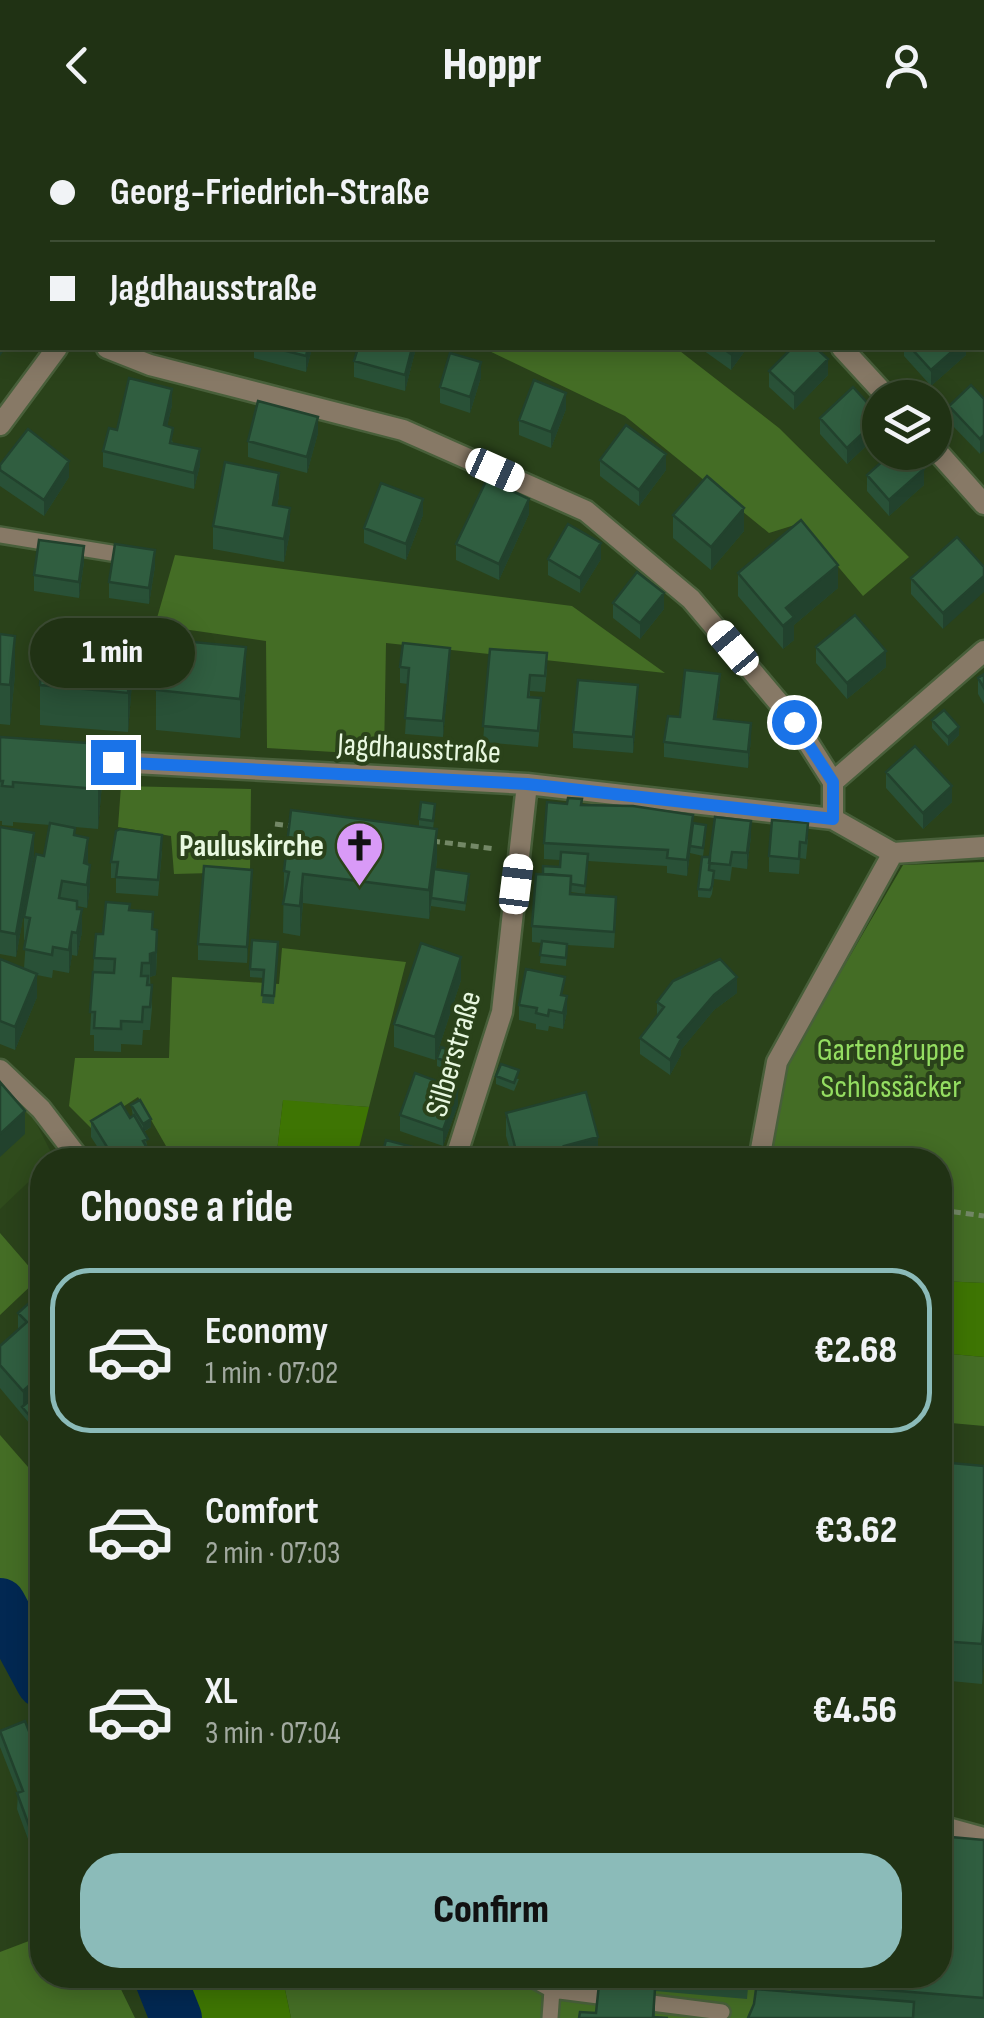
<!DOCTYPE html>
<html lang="en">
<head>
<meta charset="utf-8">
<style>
	body { margin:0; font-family:"Sofia Sans Condensed",sans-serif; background:#283a1d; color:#f1f3f6; height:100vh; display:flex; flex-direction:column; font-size:38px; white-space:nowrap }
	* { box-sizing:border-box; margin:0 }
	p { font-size:32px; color:#a2aaa0 }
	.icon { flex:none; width:55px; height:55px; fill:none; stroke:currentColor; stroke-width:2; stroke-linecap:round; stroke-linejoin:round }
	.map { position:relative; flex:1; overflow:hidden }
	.sheet { position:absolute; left:30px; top:1018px; width:922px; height:840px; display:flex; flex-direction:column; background:#203214; border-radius:40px; box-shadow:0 5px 25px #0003,0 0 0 2px #3d4d34 }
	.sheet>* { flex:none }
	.hud { position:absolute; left:0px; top:0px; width:985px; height:220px; box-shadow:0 5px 25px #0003,0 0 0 2px #3d4d34; display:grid; align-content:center; height:220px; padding:0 50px; background:#203214 }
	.tools { position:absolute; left:862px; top:250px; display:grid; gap:20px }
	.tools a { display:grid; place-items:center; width:90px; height:90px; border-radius:50%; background:#203214; box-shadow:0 5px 25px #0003,0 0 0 2px #3d4d34; font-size:50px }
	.end { position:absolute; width:45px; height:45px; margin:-22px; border:12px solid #1a73e8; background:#fff; box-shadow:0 0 0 5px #fff }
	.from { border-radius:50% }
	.bubble { position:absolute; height:70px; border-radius:35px; background:#203214; box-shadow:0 5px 25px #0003,0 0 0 2px #3d4d34; font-size:32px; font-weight:800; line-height:70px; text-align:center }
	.car { position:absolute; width:30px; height:60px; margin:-30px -15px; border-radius:12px; box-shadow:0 0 8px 2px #0007; background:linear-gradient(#fff 24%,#345 0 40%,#fff 0 76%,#345 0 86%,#fff 0) }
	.hud b { display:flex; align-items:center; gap:35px; height:95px; font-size:38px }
	.hud b+b { border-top:2px solid #3d4d34 }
	.hud i { width:25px; height:25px; background:#f1f3f6 }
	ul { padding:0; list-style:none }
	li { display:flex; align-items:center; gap:30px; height:165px; margin:0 20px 15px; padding:0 30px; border:5px solid transparent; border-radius:40px }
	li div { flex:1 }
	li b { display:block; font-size:38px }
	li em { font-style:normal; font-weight:800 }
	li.selected { border-color:#8bbbb9 }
	li>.icon { width:90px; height:90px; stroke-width:1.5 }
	h2 { padding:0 50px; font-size:45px; line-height:120px }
	.action { display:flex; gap:20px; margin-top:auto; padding:20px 50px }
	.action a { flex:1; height:115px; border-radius:40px; background:#8bbbb9; color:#111; font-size:40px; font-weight:800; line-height:115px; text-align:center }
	header { display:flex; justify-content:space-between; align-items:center; height:130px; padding:0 50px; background:#203214; font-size:45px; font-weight:800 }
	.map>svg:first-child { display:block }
</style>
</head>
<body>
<header><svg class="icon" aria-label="back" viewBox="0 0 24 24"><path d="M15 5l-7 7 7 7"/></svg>Hoppr<svg class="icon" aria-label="person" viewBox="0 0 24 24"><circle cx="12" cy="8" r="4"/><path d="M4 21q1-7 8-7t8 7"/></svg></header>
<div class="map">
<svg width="984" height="1888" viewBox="0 0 984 1888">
	<rect width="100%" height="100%" fill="#2a421a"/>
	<path fill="#2f4b1c" d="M0 942 15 952 54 1028 42 1030V1039L0 1079Z"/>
	<path fill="#446d25" d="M483 218H676L779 298 909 427 863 466 801 393 769 403 625 286Z
		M175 425 572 476 665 543 386 513 384 625 267 618 266 511 155 495Z
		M121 656 251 659 250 742 174 744 171 706 118 697Z
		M984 732V1153L940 1151V1030H761L783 941 903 735Z
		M282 818 406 832 369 977 283 971 276 1030H174L138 967 91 998 69 976 75 928H169L172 847 279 854Z
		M0 1103 39 1148 0 1185Z
		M940 1223 984 1227V1296L940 1292Z
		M0 1305 42 1353V1528L20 1481 0 1456Z
		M940 1696 984 1888H291L282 1845H940Z
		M42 1806V1845H114L135 1888H0V1822Z"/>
	<path fill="#3e7503" d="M283 970 369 977 356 1030H276Z
		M940 1151 984 1153V1227L940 1223Z
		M174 1845H282L291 1888H192Z"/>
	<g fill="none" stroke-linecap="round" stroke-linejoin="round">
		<path stroke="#022852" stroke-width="52" d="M0 1474 42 1552
			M159 1845 176 1888"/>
		<defs>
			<path id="service" d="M0 405 111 423
				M525 1845 552 1860 550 1888
				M552 1845V1860L614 1868
				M636 1871 722 1882"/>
			<path id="minor" d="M466 0 472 2
				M975 0 978 2
				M193 2 195 0
				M107 218 150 235 403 300 586 381 691 469 795 592 833 652
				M842 218 888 268
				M0 295 57 218
				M935 319 984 374
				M77 630 527 654 833 689V652L984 521
				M893 723 984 717
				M0 940 41 979 80 1030
				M455 1030 502 882 527 654
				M759 1030 777 932 893 723 833 689
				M940 1696 984 1708"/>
		</defs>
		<use href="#service" stroke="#485f3a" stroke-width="20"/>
		<use href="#minor" stroke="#485f3a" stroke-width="25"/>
		<path stroke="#738866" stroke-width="5" stroke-dasharray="8 5" stroke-linecap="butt" d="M0 146 2 148
			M275 694 292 696
			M432 711 496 719
			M940 1080 984 1086"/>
		<use href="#service" stroke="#877966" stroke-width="15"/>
		<use href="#minor" stroke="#877966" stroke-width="20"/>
	</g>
	<path fill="#295137" d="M237 0H306L304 2H241Z
		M2 81V105L0 104V86Z
		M254 218H312L306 242 254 228Z
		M416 218 405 261 354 247V231Z
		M700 218H747L731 240Z
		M904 218H966V225L931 256 904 226Z
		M769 241 828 245 794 280 769 257Z
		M481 247 470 283 440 273V257Z
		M984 269 980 324 949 292V276Z
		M172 275 167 296 173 313 200 335 194 359 103 337V321L117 300Z
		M566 279 551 318 519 305V290Z
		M880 287V303L847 334 820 304V288Z
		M318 303 307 343 248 327V311Z
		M600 330 666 340 639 376 600 346Z
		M0 335 69 347 44 386 0 356Z
		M867 345 924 355 889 386 867 361Z
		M279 366 277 376 290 402 284 432 213 419V396Z
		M529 384 499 450 456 430V414Z
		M423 385 406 430 364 413V398Z
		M673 385 744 401 711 440 673 408Z
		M957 407 943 499 911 464V448Z
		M548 429H601L580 463 548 445Z
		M84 432 79 468 34 461V445Z
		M155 436 149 474 109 468V452Z
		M738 443 838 458 794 495V510L783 519 738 466Z
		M613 473 664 479 640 509 613 488Z
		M0 504 15 545 10 595 0 594Z
		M816 517 886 537 847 569 816 533Z
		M490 519 547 539 545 562 530 561V567L541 584 538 617 483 612Z
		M450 534 443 607 405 604 408 554 400 553V537Z
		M984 544V574L978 564V548Z
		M132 553 128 602 40 595V555Z
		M246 557 240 608 156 600V560Z
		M720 560 716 589 751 609 748 638 664 627V612L680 587Z
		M638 571 633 623 573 618V602Z
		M932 590 959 605 948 616 932 598Z
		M0 607 102 654 98 699 64 696 75 705 88 731 90 758 87 778 77 776 82 802 77 826 72 825 69 843 53 840 52 848 37 845V867L15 920 0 914V829L24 838 26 810H24V787L44 726 50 695 13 692V696L2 695V691H0Z
		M886 642 952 672 923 699 886 658Z
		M582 675 693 693 706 703 703 726 690 723 687 746 667 743V736L588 731 585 764 571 762V764L616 783 614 818 567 815 566 836 540 833 542 813 532 812V796L543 744 560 737V730L544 729V713Z
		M435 682 433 699 437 729 436 739 469 752 465 781 431 776 429 789 303 773 300 806 283 803 284 741 419 697V689Z
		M0 697 34 726 16 827 0 824Z
		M751 706 747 739 732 737 730 751 714 749 712 764 710 768 698 767V759L710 727Z
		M808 709 806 729 800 728 799 744 769 742V726Z
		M162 721 158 766 116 763V748H111V732Z
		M252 755 247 833 198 830V814Z
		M130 780 153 799 157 823 156 845 150 847 152 878 150 900H143L142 915 121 914V922L94 921V905H90L94 828 103 804Z
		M278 821 274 874 262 873 264 848 250 847V839Z
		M461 850 435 930 394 917V894Z
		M737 863 714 880 681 920V925L670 945 640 924V908L657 886V872Z
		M564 866 567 882 563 899 549 896 548 901 536 899V894L519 890V875Z
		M437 928 464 933 460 945 437 936Z
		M496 946 519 949 514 961 496 954Z
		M131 975 151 997 144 1002 148 1019 154 1030H106L91 1007V991L130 988 133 986Z
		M458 975 443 1016 400 1001V985Z
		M506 983 598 1030H513L506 1006Z
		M42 1047V1084L32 1072V1056Z
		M42 1167 40 1306 0 1258V1216L18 1200V1183L32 1177Z
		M940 1332 984 1336V1529L982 1554 940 1550Z
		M0 1601 42 1634V1747L17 1679 18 1663 0 1617Z
		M984 1710V1888H748L791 1862V1845Z
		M619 1845H749L747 1869 655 1861V1887L596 1883 619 1855Z"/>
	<path fill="#22422d" d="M2 200V218H6L0 226V203Z
		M308 218H312L306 242V226Z
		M412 218H416L405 261V245Z
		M735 218H747L731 240V224Z
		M956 218H966V225L931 256V240Z
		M828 229V245L794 280V264Z
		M481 232V247L470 283V267Z
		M172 259V275L164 311V295Z
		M566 263V279L551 318V302Z
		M318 287V303L307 343V327Z
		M880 287V303L847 334V318Z
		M984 305V321L980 324V309Z
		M200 319V335L194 359V343Z
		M666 324V340L639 376V360Z
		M69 331V347L44 386V370Z
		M924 339V355L889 386V370Z
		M279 343V366L273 398V375Z
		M423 369V385L406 430V414Z
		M529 369V384L499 450V434Z
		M290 378V402L284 432V409Z
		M744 378V401L711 440V417Z
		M601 413V429L580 463V448Z
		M84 416V432L79 468V452Z
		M155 420V436L149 474V458Z
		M838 435V458L794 495V510L783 519V496L786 478Z
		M984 446V462L943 499V483Z
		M664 463V479L640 509V493Z
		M15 506V545L10 595V555Z
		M132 513V553L128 602V563Z
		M246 517V557L240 608V569Z
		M450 518V534L443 607V591Z
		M886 521V537L847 569V553Z
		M720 544V560L714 605V589Z
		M638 555V571L633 623V607Z
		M751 593V609L748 638V622Z
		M959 597V605L948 616V607Z
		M102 614V654L98 699V659Z
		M952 656V672L923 699V683Z
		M693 685V701L687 746V730Z
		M751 691V706L747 739V723Z
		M437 699V729L429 789V760Z
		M34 703V726L16 827V804Z
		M88 708V731L84 756V733Z
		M90 735V758L87 778V755Z
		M252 740V755L247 833V817Z
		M303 744V773L300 806V776Z
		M82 779V802L77 826V803Z
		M157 800 156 845 150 847V856V824Z
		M72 802V825L69 843V820Z
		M461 827V850L435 930V907Z
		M37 844V867L15 920V897Z
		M737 847V863L714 880 681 920V925L670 945V930L678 907 714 865Z
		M567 866V882L563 899V883Z
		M458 959V975L443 1016V1000Z
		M25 981V1004L0 1027V1004Z
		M151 989V997L143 1002V994Z
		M598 1007V1030H553V1024L564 1016Z
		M552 1019V1030H518V1028Z
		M42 1244V1267L23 1279V1261Z
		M984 1489V1529L982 1554V1514Z"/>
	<path fill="#305e40" stroke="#22422d" stroke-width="2.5" d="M44 0H119L117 2H50Z
		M262 0H296L294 2H266Z
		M580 0H616L615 2H585Z
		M673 0H712L711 2H672Z
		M898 0H937L940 2H895Z
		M984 46V100L982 99V48Z
		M0 161 2 162V200L0 203Z
		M274 218H308L306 226Z
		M358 218H412L405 245 354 231Z
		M722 218H735L731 224Z
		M792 218H816L828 229 794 264 769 241Z
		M911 218H956L931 240Z
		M450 223 481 232 470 267 440 257Z
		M129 248 172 259 164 295 173 298 170 313 200 319 194 343 103 321 109 298 117 300Z
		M534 250 566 263 551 302 519 290Z
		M971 255 984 269V305L980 309 949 276Z
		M853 257 880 287 847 318 820 288Z
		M258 271 318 287 307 327 248 311Z
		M626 295 666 324 639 360 600 330Z
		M28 299 69 331 44 370 0 340V335Z
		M893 322H910L924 339 889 370 867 345Z
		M225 332 279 343 273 375 290 378 284 409 213 396Z
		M707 346 744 378 711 417 673 385Z
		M487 349 529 369 499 434 456 414Z
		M381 353 423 369 406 414 364 398Z
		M801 390 838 435 786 478 794 487 783 496 738 443Z
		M568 394 601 413 580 448 548 429Z
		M957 407 984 437V446L943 483 911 448Z
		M39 410 84 416 79 452 34 445Z
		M115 414 155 420 149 458 109 452Z
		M637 442 664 463 640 493 613 473Z
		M855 485 886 521 847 553 816 517Z
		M72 494 106 497 105 511 132 513 128 563 40 555 44 504 71 507Z
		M0 504 15 506 10 555 0 554Z
		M161 509 246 517 240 569 156 560Z
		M403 513 450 518 443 591 405 588 409 538 400 537Z
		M490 519 547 523 545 546 530 545 528 567 541 568 538 601 483 596Z
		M685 540 720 544 714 589 751 593 748 622 664 612 668 586 680 587Z
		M984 544V558L978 548Z
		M578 550 638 555 633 607 573 602Z
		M944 580 959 597 948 607 932 590Z
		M0 607 102 614 98 659 13 652V657L2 656 3 651H0Z
		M915 616 952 656 923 683 886 642Z
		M568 668 582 669 581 675 633 676 693 685 687 730 667 728 668 720 544 713 547 672 567 674Z
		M421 672 435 674 433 691 419 689Z
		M291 680 437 699 429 760 303 744 300 776 283 774 289 742 284 741Z
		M715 687 751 691 747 723 732 722 730 735 709 733Z
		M772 690 808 693 806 713 800 712 799 729 769 726Z
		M50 693 75 698 74 705 88 708 84 733 90 735 87 755 62 751 59 768 77 771V779H82L77 803 72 802 69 820 53 817 52 825 24 819 30 788 24 787 36 724 44 726Z
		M693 693 706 695 703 718 690 716Z
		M0 697 34 703 16 804 0 801Z
		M120 699 162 705 158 750 116 747 118 732H111L116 701Z
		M561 722 588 724 585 756 571 754V746L543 744V736L560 737Z
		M702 727H710L709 740 714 741 712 756 710 760 698 759Z
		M204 736 252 740 247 817 198 814Z
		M434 739 469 744 465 773 431 768Z
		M536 744 571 746 570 764 616 767 614 802 532 796Z
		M106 772 130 774 129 780 153 782 152 799 157 800 156 822 150 824V833H142L141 846H148L147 855H152L150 877H143L142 892 121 891V899L94 898 95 882H90L93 842 114 843 115 829 94 828 96 804H103Z
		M252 810 278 812 274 866 262 865 264 840 250 839Z
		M542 811 567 814 566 828 540 825Z
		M421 813 461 827 435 907 394 894Z
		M0 829 37 844 15 897 0 891Z
		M720 829 737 847 714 865 678 907 681 909 670 930 640 908 664 877 657 872 673 851Z
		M526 839 565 847 561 865 567 866 563 883 549 880 548 886 536 883 537 878 519 875Z
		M441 917 464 925 460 937 437 928Z
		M501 934 519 940 514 953 496 946Z
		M415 943 458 959 443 1000 400 985Z
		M0 952 25 981 0 1004Z
		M586 962 598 1007 564 1016 566 1020 553 1024 552 1019 518 1028 506 983Z
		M140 970 151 989 143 994 131 975Z
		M121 973 130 988 134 985 148 1009 143 1011 154 1030H115L91 991Z
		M386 1010 440 1024 438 1030H381Z
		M42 1047V1069L32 1056Z
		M42 1167V1244L23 1261 0 1235V1216L27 1192 18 1183 29 1173 32 1177Z
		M42 1260V1295L40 1298 22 1277Z
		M940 1332 984 1336V1489L982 1514 940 1511Z
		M25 1591 42 1634V1731L17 1663 23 1661 0 1601Z
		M940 1706 984 1710V1868L791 1852V1845H940Z
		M599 1854 655 1859 653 1887 668 1888H579L580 1882 596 1883Z
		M756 1859 914 1872 913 1888H748L754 1874Z"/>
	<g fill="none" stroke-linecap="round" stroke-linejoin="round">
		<path stroke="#1a73e8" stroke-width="12" d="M113 632 527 654 833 689V652L794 592"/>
	</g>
	<defs>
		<symbol id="church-pin" viewBox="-11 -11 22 30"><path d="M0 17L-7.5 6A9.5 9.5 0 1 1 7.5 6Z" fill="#d99af7" stroke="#2a421a"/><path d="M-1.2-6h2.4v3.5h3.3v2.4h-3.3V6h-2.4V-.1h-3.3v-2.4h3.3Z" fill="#111"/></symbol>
	</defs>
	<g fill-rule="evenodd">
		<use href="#church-pin" x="332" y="688" width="55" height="75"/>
	</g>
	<g text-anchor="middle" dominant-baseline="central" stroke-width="8" stroke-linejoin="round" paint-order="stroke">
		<g font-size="32" fill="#e8f8e0" stroke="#2a421a">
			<text transform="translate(419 619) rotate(3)">Jagdhausstraße</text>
			<text transform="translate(454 924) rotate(-74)">Silberstraße</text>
		</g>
		<g font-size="32" font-weight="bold" fill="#e8f8e0" stroke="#2a421a" text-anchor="end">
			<text x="324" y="716">Pauluskirche</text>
		</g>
		<g font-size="32" fill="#94dd61" stroke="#2a421a">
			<text x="891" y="920">Gartengruppe<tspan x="891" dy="37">Schlossäcker</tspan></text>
		</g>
	</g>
</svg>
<div class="tools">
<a><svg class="icon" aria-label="layers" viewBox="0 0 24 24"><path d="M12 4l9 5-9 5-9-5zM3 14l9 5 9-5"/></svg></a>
</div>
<i class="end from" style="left:794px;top:592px"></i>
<i class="end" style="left:113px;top:632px"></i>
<div class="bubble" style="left:30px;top:488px;width:165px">1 min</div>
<i class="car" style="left:495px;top:340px;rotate:114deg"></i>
<i class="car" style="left:733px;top:518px;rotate:320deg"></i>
<i class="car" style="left:516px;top:754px;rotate:7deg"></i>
<div class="hud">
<b><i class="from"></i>Georg-Friedrich-Straße</b>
<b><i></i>Jagdhausstraße</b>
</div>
<section class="sheet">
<h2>Choose a ride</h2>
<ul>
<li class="selected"><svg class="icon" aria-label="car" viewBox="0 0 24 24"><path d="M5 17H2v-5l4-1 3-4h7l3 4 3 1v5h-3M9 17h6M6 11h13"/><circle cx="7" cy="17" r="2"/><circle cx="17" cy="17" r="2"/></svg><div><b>Economy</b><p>1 min · 07:02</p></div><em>€2.68</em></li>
<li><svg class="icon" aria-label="car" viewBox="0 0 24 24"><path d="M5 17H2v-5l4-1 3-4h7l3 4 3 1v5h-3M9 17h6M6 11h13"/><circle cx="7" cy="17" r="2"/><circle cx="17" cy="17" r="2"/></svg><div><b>Comfort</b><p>2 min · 07:03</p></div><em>€3.62</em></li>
<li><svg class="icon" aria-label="car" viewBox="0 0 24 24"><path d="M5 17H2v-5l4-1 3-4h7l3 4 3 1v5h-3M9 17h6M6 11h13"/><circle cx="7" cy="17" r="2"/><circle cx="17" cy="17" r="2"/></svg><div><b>XL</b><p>3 min · 07:04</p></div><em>€4.56</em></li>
</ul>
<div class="action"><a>Confirm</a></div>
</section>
</div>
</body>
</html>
